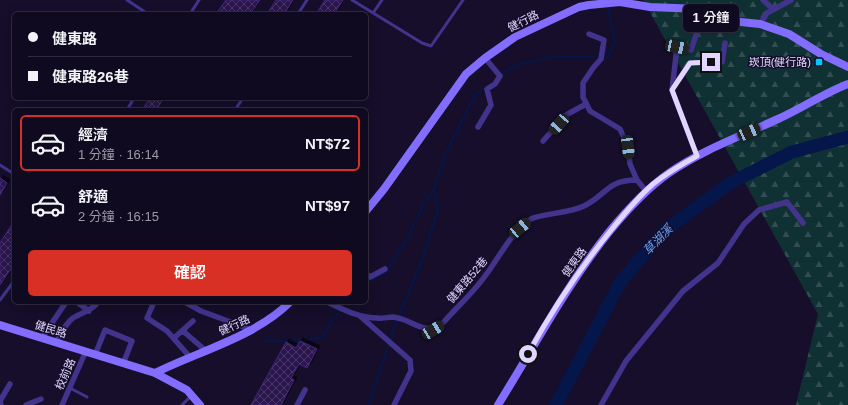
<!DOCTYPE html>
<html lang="zh-TW">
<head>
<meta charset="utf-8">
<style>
	body { margin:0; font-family:Arial,"Noto Sans TC",sans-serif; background:#191329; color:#f1f3f6; height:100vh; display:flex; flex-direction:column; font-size:15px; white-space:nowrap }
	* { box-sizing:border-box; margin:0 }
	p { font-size:13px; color:#9c9aa5 }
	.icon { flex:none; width:22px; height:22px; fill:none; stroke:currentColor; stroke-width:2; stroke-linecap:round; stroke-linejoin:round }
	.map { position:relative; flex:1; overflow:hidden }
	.details { position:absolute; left:12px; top:108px; width:356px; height:196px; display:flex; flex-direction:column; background:#100a20; border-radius:6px; box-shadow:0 4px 16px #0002,0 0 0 1px #302b3e }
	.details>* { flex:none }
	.hud { position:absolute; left:12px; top:12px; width:356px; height:88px; border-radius:6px; box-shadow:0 4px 16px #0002,0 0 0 1px #302b3e; display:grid; align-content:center; height:88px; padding:0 16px; background:#100a20 }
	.end { position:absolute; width:18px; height:18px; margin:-9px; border:5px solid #e0d6ff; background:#111; box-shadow:0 0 0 2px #111 }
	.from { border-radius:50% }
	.bubble { position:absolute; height:28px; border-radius:6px; background:#100a20; box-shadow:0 4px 16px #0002,0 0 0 1px #302b3e; font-size:13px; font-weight:600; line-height:28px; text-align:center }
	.car { position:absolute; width:12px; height:24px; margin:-12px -6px; border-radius:5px; box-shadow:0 0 3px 1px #0007; background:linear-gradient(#222 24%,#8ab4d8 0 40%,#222 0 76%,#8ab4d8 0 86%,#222 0) }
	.hud b { display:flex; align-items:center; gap:14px; height:38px; font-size:15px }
	.hud b+b { border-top:1px solid #302b3e }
	.hud i { width:10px; height:10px; background:#f1f3f6 }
	ul { padding:7px 0 0; list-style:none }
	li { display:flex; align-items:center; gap:12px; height:56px; margin:0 8px 6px; padding:0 8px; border:2px solid transparent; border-radius:6px }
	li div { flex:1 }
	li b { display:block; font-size:15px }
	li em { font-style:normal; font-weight:600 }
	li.active { border-color:#d93025 }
	li>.icon { width:36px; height:36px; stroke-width:1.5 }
	.action { display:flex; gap:8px; margin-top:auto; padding:8px 16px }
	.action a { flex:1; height:46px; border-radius:6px; background:#d93025; color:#fff; font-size:16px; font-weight:600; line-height:46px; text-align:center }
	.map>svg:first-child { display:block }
</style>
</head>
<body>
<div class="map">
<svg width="848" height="405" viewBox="0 0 848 405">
	<defs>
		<pattern id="forest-firs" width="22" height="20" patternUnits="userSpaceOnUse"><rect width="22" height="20" fill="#103134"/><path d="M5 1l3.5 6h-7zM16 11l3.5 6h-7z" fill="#324e52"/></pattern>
		<pattern id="building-cross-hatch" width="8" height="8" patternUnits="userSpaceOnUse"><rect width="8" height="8" fill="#29184d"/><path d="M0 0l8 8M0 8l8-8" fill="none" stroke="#483968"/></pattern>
		<filter id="shadow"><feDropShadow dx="3" dy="-3" stdDeviation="0" flood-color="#0009"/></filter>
	</defs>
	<rect width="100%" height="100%" fill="#160e2a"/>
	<path fill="url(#forest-firs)" d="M643 0H848V405H796L818 314Z"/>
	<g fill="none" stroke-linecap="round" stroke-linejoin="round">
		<path stroke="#05164b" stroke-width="2" d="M501 75 513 66 555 56 608 57 615 42 607 5
			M366 283 385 273 408 237 424 203 434 190
			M266 341 309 340 322 337 345 302
			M369 405 394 328 420 265 438 210 434 190 446 153 475 95 485 88"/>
		<path stroke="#05164b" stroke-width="13" d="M556 405 621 281 664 231 730 183 792 152 848 137"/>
	</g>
	<path fill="url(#building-cross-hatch)" stroke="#42277b" filter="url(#shadow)" d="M226 0H260L250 14H216Z
		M276 0H293L284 14H267Z
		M325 0H343L334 14H316Z
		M150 98H164L156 110H142Z
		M0 178 7 183 0 195Z
		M14 221V264L0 285V243Z
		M300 341 317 349 307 368 299 364 291 378 294 380 281 405H251L286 342 296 348Z"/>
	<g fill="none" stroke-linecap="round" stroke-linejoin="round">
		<path stroke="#42348d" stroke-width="3" d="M127 0 148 14
			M352 0 422 43 431 46 463 0
			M373 13 382 0
			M190 14 199 0
			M298 14 307 0
			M127 110 134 98
			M235 110 243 98
			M0 165 14 174
			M0 300 14 281
			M70 388 87 397
			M182 405 191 396"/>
		<path stroke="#42348d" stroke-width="5.5" d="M763 0 773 9
			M760 24 767 13 791 0
			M589 34 604 40 601 59 593 68 583 83V97L590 111 620 129 628 147 630 164 637 180 646 191
			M673 88 690 63 722 62 725 43
			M478 127 491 105 487 89 495 84 500 76 485 58
			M543 141 566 115 586 104
			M697 156 672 90 677 47 691 50 697 32
			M366 274 370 277 385 269
			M77 302 89 311
			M154 302 147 318 167 331 190 357
			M185 302 201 311 252 330
			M327 302C343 309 359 318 377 318 382 319 388 317 393 317 413 319 422 336 442 324 456 308 473 293 485 276 499 258 511 232 531 219 540 214 570 213 584 206 607 195 606 180 637 180
			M360 316 410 360 411 371 394 405
			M183 331 205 350
			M42 338 66 302
			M174 338 193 321
			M56 342C61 333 65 324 73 318 82 312 92 311 98 302
			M95 355 105 330 132 341 123 364
			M1 405 0 401 10 384
			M26 405 41 399
			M62 405 86 351
			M297 405 305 390
			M601 405 626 361 683 291 718 263 744 224 759 210 787 202 803 223"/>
		<path stroke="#836dff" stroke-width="8" d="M366 211 384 189 466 74 485 58 515 37 579 7 589 5 620 2 650 7 699 9 713 7 731 21 760 24 789 34 821 54 848 67
			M0 325 155 373 187 390 200 405
			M155 373C199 351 255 337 290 302
			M498 405C534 347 566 286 609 232 627 210 646 189 669 173 702 150 741 136 778 119 801 109 824 93 848 84"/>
	</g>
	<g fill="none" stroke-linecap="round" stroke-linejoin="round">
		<path stroke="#e0d6ff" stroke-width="5" d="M528 354C552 310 580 268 612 229 624 214 638 197 653 184 667 173 682 164 697 156L672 90 690 63 711 62"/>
	</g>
	<rect fill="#02c7ff" stroke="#160e2a" stroke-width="1.5" x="815" y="58" width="8" height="8" rx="2"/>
	<g text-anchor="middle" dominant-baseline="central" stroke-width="3" stroke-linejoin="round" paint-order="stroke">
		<g font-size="11" fill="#e0d6ff" stroke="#160e2a">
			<text transform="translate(523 21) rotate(-27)">健行路</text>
			<text transform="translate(574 262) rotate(-55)">健東路</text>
			<text transform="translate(467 280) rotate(-50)">健東路52巷</text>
			<text transform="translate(234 325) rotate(-25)">健行路</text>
			<text transform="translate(51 329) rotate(17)">健民路</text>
			<text transform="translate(65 374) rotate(-66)">校前路</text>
		</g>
		<g font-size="11" fill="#e0d6ff" stroke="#160e2a" text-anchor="end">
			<text x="811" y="62">崁頂(健行路)</text>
		</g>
		<g font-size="12" font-style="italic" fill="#64a5ff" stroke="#160e2a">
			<text transform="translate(658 240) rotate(-46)">草湖溪</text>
		</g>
	</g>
</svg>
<i class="end from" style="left:528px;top:354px"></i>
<i class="end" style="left:711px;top:62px"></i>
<div class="bubble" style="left:683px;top:4px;width:56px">1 分鐘</div>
<i class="car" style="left:677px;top:47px;rotate:102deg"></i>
<i class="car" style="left:559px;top:124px;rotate:222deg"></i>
<i class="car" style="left:749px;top:132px;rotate:66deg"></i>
<i class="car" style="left:628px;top:147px;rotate:173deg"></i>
<i class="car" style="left:520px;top:228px;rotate:50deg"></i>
<i class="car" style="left:433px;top:330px;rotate:59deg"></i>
<div class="hud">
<b><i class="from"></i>健東路</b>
<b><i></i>健東路26巷</b>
</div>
<section class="details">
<ul>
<li class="active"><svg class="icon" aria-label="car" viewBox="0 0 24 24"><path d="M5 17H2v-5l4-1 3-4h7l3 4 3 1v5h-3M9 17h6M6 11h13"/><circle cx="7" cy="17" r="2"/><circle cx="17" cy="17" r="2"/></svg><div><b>經濟</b><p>1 分鐘 · 16:14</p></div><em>NT$72</em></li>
<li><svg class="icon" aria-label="car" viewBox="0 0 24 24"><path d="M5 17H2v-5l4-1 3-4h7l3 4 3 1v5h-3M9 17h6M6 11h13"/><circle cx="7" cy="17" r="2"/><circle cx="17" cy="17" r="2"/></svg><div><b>舒適</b><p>2 分鐘 · 16:15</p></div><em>NT$97</em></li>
</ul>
<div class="action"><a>確認</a></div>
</section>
</div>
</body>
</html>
